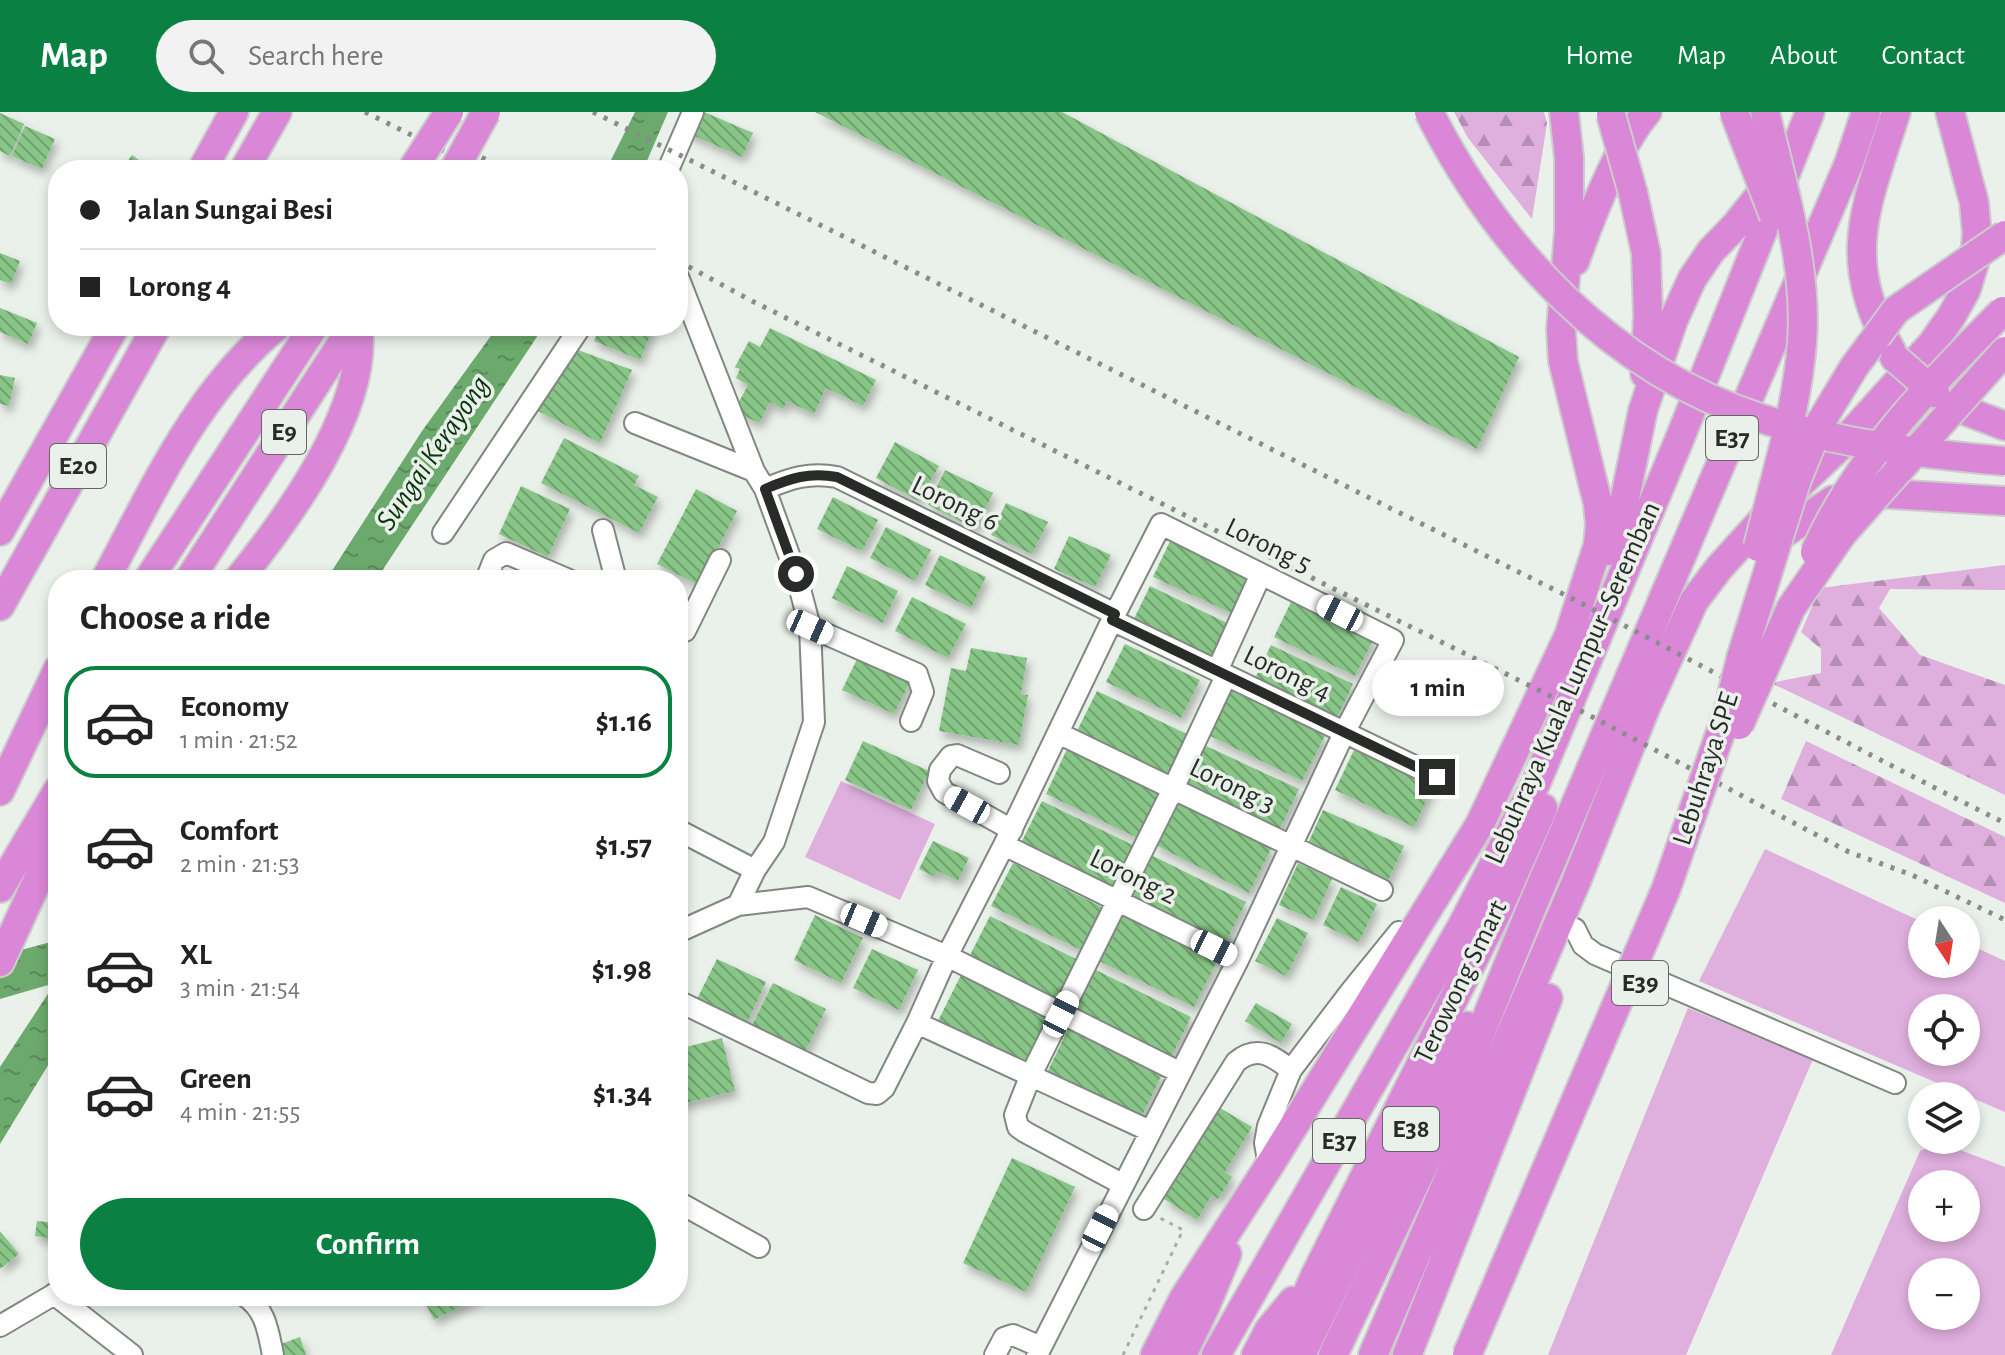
<!DOCTYPE html>
<html lang="en">
<head>
<meta charset="utf-8">
<style>
	body { margin:0; font-family:"Alegreya Sans",sans-serif; background:#f2f2f2; color:#222; height:100vh; display:flex; flex-direction:column; font-size:30px; white-space:nowrap }
	* { box-sizing:border-box; margin:0 }
	p { font-size:26px; color:#767676 }
	.icon { flex:none; width:44px; height:44px; fill:none; stroke:currentColor; stroke-width:2; stroke-linecap:round; stroke-linejoin:round }
	.map { position:relative; flex:1; overflow:hidden }
	.drawer { position:absolute; left:48px; top:458px; width:640px; height:736px; display:flex; flex-direction:column; background:#fff; border-radius:32px; box-shadow:0 4px 12px #0003 }
	.drawer>* { flex:none }
	.hud { position:absolute; left:48px; top:48px; width:640px; height:176px; border-radius:32px; box-shadow:0 4px 12px #0003; display:grid; align-content:center; height:176px; padding:0 32px; background:#fff }
	.needle { width:52px; rotate:168deg }
	.tools { position:absolute; left:1908px; top:794px; display:grid; gap:16px }
	.tools a { display:grid; place-items:center; width:72px; height:72px; border-radius:50%; background:#fff; box-shadow:0 4px 12px #0003; font-size:40px }
	.end { position:absolute; width:36px; height:36px; margin:-18px; border:10px solid #292b29; background:#fff; box-shadow:0 0 0 4px #fff }
	.from { border-radius:50% }
	.bubble { position:absolute; height:56px; border-radius:28px; background:#fff; box-shadow:0 4px 12px #0003; font-size:26px; font-weight:700; line-height:56px; text-align:center }
	.car { position:absolute; width:24px; height:48px; margin:-24px -12px; border-radius:10px; box-shadow:0 0 6px 2px #0007; background:linear-gradient(#fff 24%,#345 0 40%,#fff 0 76%,#345 0 86%,#fff 0) }
	.hud b { display:flex; align-items:center; gap:28px; height:76px; font-size:30px }
	.hud b+b { border-top:2px solid #e0e0e0 }
	.hud i { width:20px; height:20px; background:#222 }
	ul { padding:0; list-style:none }
	li { display:flex; align-items:center; gap:24px; height:112px; margin:0 16px 12px; padding:0 16px; border:4px solid transparent; border-radius:32px }
	li div { flex:1 }
	li b { display:block; font-size:30px }
	li em { font-style:normal; font-weight:700 }
	li.active { border-color:#0b8043 }
	li>.icon { width:72px; height:72px; stroke-width:1.5 }
	h2 { padding:0 32px; font-size:36px; line-height:96px }
	.primary-button { display:flex; gap:16px; margin-top:auto; padding:16px 32px }
	.primary-button a { flex:1; height:92px; border-radius:48px; background:#0b8043; color:#fff; font-size:32px; font-weight:700; line-height:92px; text-align:center }
	header { display:flex; align-items:center; gap:48px; box-sizing:border-box; height:112px; padding:0 40px; background:#0b8043; color:#fff }
	header strong { font-size:38px }
	nav { display:flex; gap:44px; margin-inline-start:auto; font-size:28px }
	.search { width:560px; height:72px; background:#f2f2f2; display:flex; align-items:center; gap:20px; box-sizing:border-box; padding:0 28px; border-radius:44px; color:#767676; font-size:30px }
	.map>svg:first-child { display:block }
</style>
</head>
<body>
<header>
<strong>Map</strong>
<div class="search"><svg class="icon" aria-label="search" viewBox="0 0 24 24"><circle cx="10" cy="10" r="6"/><path d="M15 15l6 6"/></svg>Search here</div>
<nav><a>Home</a><a>Map</a><a>About</a><a>Contact</a></nav>
</header>
<div class="map">
<svg width="2005" height="1243" viewBox="0 0 2005 1243">
	<defs>
		<pattern id="forest-firs" width="22" height="20" patternUnits="userSpaceOnUse" patternTransform="scale(2)"><rect width="22" height="20" fill="#dfafdd"/><path d="M5 1l3.5 6h-7zM16 11l3.5 6h-7z" fill="#b58fb3"/></pattern>
		<pattern id="water-ripples" width="26" height="14" patternUnits="userSpaceOnUse" patternTransform="scale(2)"><rect width="26" height="14" fill="#6ca96c"/><path d="M2 4q2-2 4 0t4 0M15 11q2-2 4 0t4 0" fill="none" stroke="#598a59"/></pattern>
		<pattern id="building-back-hatch" width="6" height="6" patternUnits="userSpaceOnUse" patternTransform="scale(2)"><rect width="6" height="6" fill="#88c687"/><path d="M-1 5l2 2M0 0l6 6M5-1l2 2" fill="none" stroke="#6fa16e"/></pattern>
		<filter id="shadow"><feDropShadow dx="3.5" dy="6" stdDeviation="4" flood-color="#0004"/></filter>
	</defs>
	<rect width="100%" height="100%" fill="#eaf0ea"/>
	<path fill="#dfafdd" fill-rule="evenodd" d="M841 669 935 712 900 788 805 745Z
		M1765 737 1922 810V852H1966V831L2005 849V1000L1699 869ZM1922 896H1966V940H1922Z
		M1688 896 1813 947 1686 1243H1548Z
		M1939 1030 2005 1055V1243H1831L1920 1039ZM1922 1072H1966V1116H1922ZM1922 1160H1966V1204H1922Z"/>
	<path fill="url(#forest-firs)" d="M1454 0H1544L1547 11 1532 107 1468 26Z
		M2005 453V478L1890 477 1879 496 1920 543 2005 573V683L1771 571 1821 561V537L1801 520 1820 476Z
		M1806 629 2005 725V791L1781 687Z"/>
	<path fill="url(#water-ripples)" d="M635 0H668L643 58H606Z
		M498 214H544L376 468H326L422 319Z
		M58 828V937L0 1032V955L55 871 0 887V867L10 841Z"/>
	<path fill="url(#building-back-hatch)" filter="url(#shadow)" d="M694 0H704L753 21 742 45 685 20Z
		M815 0H1062L1519 245 1477 337Z
		M0 1 24 12 10 44 0 39Z
		M25 14 55 27 42 57 12 44Z
		M132 43 153 58H121Z
		M0 141 20 149 11 172 0 168Z
		M0 196 37 211 28 232 0 220Z
		M600 214H654L640 248 594 229Z
		M770 216 876 268 863 294 826 276 814 302 787 289 783 297 770 290 759 311 734 299 748 273 736 266 740 257 735 255 749 229 760 235Z
		M578 238 632 258 600 331 536 298Z
		M0 263 15 266 9 294 0 292Z
		M564 326 639 364 634 373 658 385 639 421 541 371Z
		M895 330 939 354 919 389 876 366Z
		M945 358 993 381 976 417 928 393Z
		M521 374 570 397 548 445 499 422Z
		M696 377 737 399 699 473 657 452Z
		M833 385 878 408 862 439 817 417Z
		M1006 391 1048 410 1032 442 991 423Z
		M886 415 931 438 915 469 870 446Z
		M1069 424 1111 443 1095 475 1054 457Z
		M1171 427 1249 463 1231 501 1153 465Z
		M940 443 986 465 971 496 925 473Z
		M847 454 898 479 883 511 832 486Z
		M1150 474 1227 511 1208 550 1131 513Z
		M912 485 966 512 948 546 895 519Z
		M1293 486 1374 526 1355 564 1274 525Z
		M1125 532 1200 568 1181 606 1106 570Z
		M1271 533 1353 572 1334 612 1252 573Z
		M971 536 1027 546 1021 582 1028 583 1019 633 939 619 951 556 966 559Z
		M859 543 911 568 894 602 842 578Z
		M1230 577 1325 624 1302 669 1208 623Z
		M1097 579 1193 625 1170 671 1074 625Z
		M863 629 929 659 911 698 845 668Z
		M1204 633 1299 677 1277 723 1182 679Z
		M1067 637 1164 682 1142 728 1046 682Z
		M1354 638 1433 675 1414 715 1335 678Z
		M1177 687 1272 735 1249 781 1154 732Z
		M1042 689 1139 736 1117 782 1019 735Z
		M1323 698 1404 734 1386 773 1306 736Z
		M933 729 969 746 958 769 938 759 935 765 919 757Z
		M1149 742 1246 790 1223 836 1126 788Z
		M1013 751 1106 797 1085 840 991 794Z
		M1298 751 1332 767 1314 808 1279 793Z
		M1341 775 1377 792 1359 830 1323 813Z
		M1118 801 1217 849 1194 895 1095 847Z
		M815 803 863 826 841 871 794 848Z
		M990 804 1082 850 1060 895 967 849Z
		M1277 806 1308 821 1286 864 1255 849Z
		M872 837 918 858 899 898 853 876Z
		M717 847 766 870 747 911 697 887Z
		M1096 858 1191 905 1169 949 1074 902Z
		M961 863 1053 908 1029 956 937 911Z
		M773 871 826 897 805 940 752 913Z
		M1256 891 1292 912 1281 931 1245 909Z
		M1068 917 1162 962 1140 1008 1046 963Z
		M722 926 735 979 678 993V937Z
		M1220 996 1252 1015 1225 1060 1232 1065 1218 1087 1212 1083 1197 1108 1164 1087Z
		M1012 1046 1075 1075 1026 1180 963 1151Z
		M37 1109 57 1111 55 1127 35 1124Z
		M0 1119 19 1142 0 1157Z
		M422 1184H482L434 1208Z
		M300 1225 306 1243H281L278 1233Z"/>
	<g fill="none" stroke-linecap="round" stroke-linejoin="round">
		<defs>
			<path id="minor" d="M668 58 693 0
				M678 165 754 359 765 377 796 462 810 515 814 610 774 730 755 758 738 793
				M635 311 754 359
				M765 377C791 366 809 360 837 365L1115 502
				M603 418 616 468
				M443 421 581 214
				M486 468 494 448 506 441 569 468
				M1112 508 1437 665
				M810 515 917 562 923 580 911 609
				M685 519 720 448
				M1217 559 1261 462
				M1058 621 1382 778
				M999 661 957 643 951 644 940 658 938 669 944 680 1012 718
				M678 718 755 758
				M1004 733 1238 848
				M1575 817 1583 833 1595 842 1895 971
				M678 820 738 793 808 785 947 844 1179 960
				M678 889 868 981 877 982 884 976 917 911 947 844 1004 733 1115 502 1161 412 1393 528 1344 621 1238 848 1037 1243
				M917 911 1150 1019
				M1269 1054 1265 1031 1268 1014 1291 958 1351 879 1399 820
				M1122 1072 1025 1020 1018 1015 1015 1003 1030 965 1173 677 1226 564
				M678 1090 759 1135
				M1144 1097 1236 950C1257 932 1273 944 1291 958
				M54 1182 132 1243
				M245 1184C266 1198 268 1219 273 1243
				M0 1214 58 1180
				M995 1243 1004 1226 1013 1223 1041 1235"/>
			<path id="highway" d="M202 58 234 0
				M244 58 277 0
				M1633 81 1646 141 1648 203 1645 262
				M1575 149C1590 107 1619 32 1647 0
				M1895 246C1839 146 1864 101 1896 0
				M1936 282 1961 297 2005 314
				M0 419 115 214
				M1768 432 1833 388 1874 381 2005 389
				M1608 439 1625 386 1643 298 1673 209 1692 167 1711 139 1736 113 1775 64
				M105 468C153 379 197 279 277 214
				M148 468 314 214
				M189 468 353 214
				M238 468C288 406 369 297 358 214
				M0 494 157 214
				M0 679 58 557
				M0 776 58 678
				M0 850 58 724
				M1155 1243 1184 1186 1269 1054 1480 712 1569 523 1598 433 1600 413 1598 392 1563 249 1561 217 1569 119V46L1564 0
				M1182 1243 1205 1195 1227 1142
				M1216 1243 1462 814 1536 671 1680 326 1810 0
				M1256 1243 1269 1218 1293 1189
				M1280 1243 1315 1164 1497 800 1543 696
				M1301 1243 1417 1004 1467 914
				M1333 1243 1445 1008 1531 797 1849 51 1866 0
				M1373 1243 1576 770 1645 597 1694 489 1719 456 1767 403 1839 335 1932 232 1951 205 1966 178 1974 152 1977 122 1974 90 1950 0
				M1407 1243 1548 886"/>
		</defs>
		<use href="#minor" stroke="#818781" stroke-width="24"/>
		<use href="#highway" stroke="#ccc" stroke-width="32"/>
		<path stroke="#a8ada8" stroke-width="3" stroke-dasharray="4 6" stroke-linecap="butt" d="M1123 1243 1183 1118 1160 1106"/>
		<use href="#minor" stroke="#fff" stroke-width="20"/>
		<use href="#highway" stroke="#d987d6" stroke-width="28"/>
		<path stroke="#898d89" stroke-width="5" stroke-dasharray="4 8" stroke-linecap="butt" d="M365 0 482 58
			M593 0 1565 483C1712 558 1857 638 2005 711
			M471 40 507 58
			M678 149 752 189 1583 600 1849 740 1912 763 2005 808"/>
		<defs>
			<path id="highway-bridge" d="M1429 0C1498 137 1611 258 1760 306 1839 332 1922 342 2005 349
				M1734 0 1774 104
				M1611 3 1633 81
				M412 58 449 0
				M454 58 486 0
				M1895 246 1935 281
				M1758 435C1774 368 1797 299 1802 230 1808 155 1782 72 1765 0
				M1815 440C1856 347 1931 271 2003 199
				M1739 613 1791 496 1842 422 2005 239
				M1467 1243 1666 777 1728 599 1741 546 1797 367 1819 313 1854 255 1896 198 2005 123"/>
		</defs>
		<use href="#highway-bridge" stroke="#ccc" stroke-width="32" stroke-linecap="butt"/>
		<use href="#highway-bridge" stroke="#d987d6" stroke-width="28"/>
	</g>
	<g fill="none" stroke-linecap="round" stroke-linejoin="round">
		<path stroke="#292b29" stroke-width="10" d="M796 462 765 377C791 366 809 360 837 365L1115 502 1112 508 1437 665"/>
	</g>
	<g text-anchor="middle" dominant-baseline="central" stroke-width="7" stroke-linejoin="round" paint-order="stroke">
		<g fill="#eaf0ea" stroke="#636663" stroke-width="2">
			<rect x="262" y="298" width="44" height="44" rx="6"/>
			<rect x="1706" y="304" width="52" height="44" rx="6"/>
			<rect x="50" y="332" width="56" height="44" rx="6"/>
			<rect x="1612" y="849" width="56" height="44" rx="6"/>
			<rect x="1383" y="995" width="56" height="44" rx="6"/>
			<rect x="1313" y="1007" width="52" height="44" rx="6"/>
		</g>
		<g font-size="26" font-weight="bold" fill="#292b29">
			<text x="284" y="320">E9</text>
			<text x="1732" y="326">E37</text>
			<text x="78" y="354">E20</text>
			<text x="1640" y="871">E39</text>
			<text x="1411" y="1017">E38</text>
			<text x="1339" y="1029">E37</text>
		</g>
		<g font-size="28" fill="#292b29" stroke="#eaf0ea">
			<text transform="translate(955 392) rotate(26)">Lorong 6</text>
			<text transform="translate(1268 434) rotate(26)">Lorong 5</text>
			<text transform="translate(1287 562) rotate(26)">Lorong 4</text>
			<text transform="translate(1573 571) rotate(-66)">Lebuhraya Kuala Lumpur–Seremban</text>
			<text transform="translate(1706 657) rotate(-72)">Lebuhraya SPE</text>
			<text transform="translate(1232 674) rotate(26)">Lorong 3</text>
			<text transform="translate(1133 765) rotate(26)">Lorong 2</text>
			<text transform="translate(1461 870) rotate(-64)">Terowong Smart</text>
		</g>
		<g font-size="30" font-style="italic" fill="#09360d" stroke="#eaf0ea">
			<text transform="translate(433 341) rotate(-56)">Sungai Kerayong</text>
		</g>
	</g>
</svg>
<div class="tools">
<a><svg class="needle" viewBox="-14 -14 28 28"><path d="M0-13l5 13h-10z" fill="#e53935"/><path d="M0 13l5-13h-10z" fill="#767676"/></svg></a>
<a><svg class="icon" aria-label="locate" viewBox="0 0 24 24"><circle cx="12" cy="12" r="6"/><path d="M12 2v4M12 18v4M2 12h4M18 12h4"/></svg></a>
<a><svg class="icon" aria-label="layers" viewBox="0 0 24 24"><path d="M12 4l9 5-9 5-9-5zM3 14l9 5 9-5"/></svg></a>
<a>+</a>
<a>−</a>
</div>
<i class="end from" style="left:796px;top:462px"></i>
<i class="end" style="left:1437px;top:665px"></i>
<div class="bubble" style="left:1372px;top:548px;width:132px">1 min</div>
<i class="car" style="left:1340px;top:501px;rotate:297deg"></i>
<i class="car" style="left:810px;top:515px;rotate:114deg"></i>
<i class="car" style="left:967px;top:693px;rotate:299deg"></i>
<i class="car" style="left:864px;top:808px;rotate:113deg"></i>
<i class="car" style="left:1214px;top:836px;rotate:116deg"></i>
<i class="car" style="left:1061px;top:902px;rotate:27deg"></i>
<i class="car" style="left:1100px;top:1116px;rotate:27deg"></i>
<div class="hud">
<b><i class="from"></i>Jalan Sungai Besi</b>
<b><i></i>Lorong 4</b>
</div>
<section class="drawer">
<h2>Choose a ride</h2>
<ul>
<li class="active"><svg class="icon" aria-label="car" viewBox="0 0 24 24"><path d="M5 17H2v-5l4-1 3-4h7l3 4 3 1v5h-3M9 17h6M6 11h13"/><circle cx="7" cy="17" r="2"/><circle cx="17" cy="17" r="2"/></svg><div><b>Economy</b><p>1 min · 21:52</p></div><em>$1.16</em></li>
<li><svg class="icon" aria-label="car" viewBox="0 0 24 24"><path d="M5 17H2v-5l4-1 3-4h7l3 4 3 1v5h-3M9 17h6M6 11h13"/><circle cx="7" cy="17" r="2"/><circle cx="17" cy="17" r="2"/></svg><div><b>Comfort</b><p>2 min · 21:53</p></div><em>$1.57</em></li>
<li><svg class="icon" aria-label="car" viewBox="0 0 24 24"><path d="M5 17H2v-5l4-1 3-4h7l3 4 3 1v5h-3M9 17h6M6 11h13"/><circle cx="7" cy="17" r="2"/><circle cx="17" cy="17" r="2"/></svg><div><b>XL</b><p>3 min · 21:54</p></div><em>$1.98</em></li>
<li><svg class="icon" aria-label="car" viewBox="0 0 24 24"><path d="M5 17H2v-5l4-1 3-4h7l3 4 3 1v5h-3M9 17h6M6 11h13"/><circle cx="7" cy="17" r="2"/><circle cx="17" cy="17" r="2"/></svg><div><b>Green</b><p>4 min · 21:55</p></div><em>$1.34</em></li>
</ul>
<div class="primary-button"><a>Confirm</a></div>
</section>
</div>
</body>
</html>
